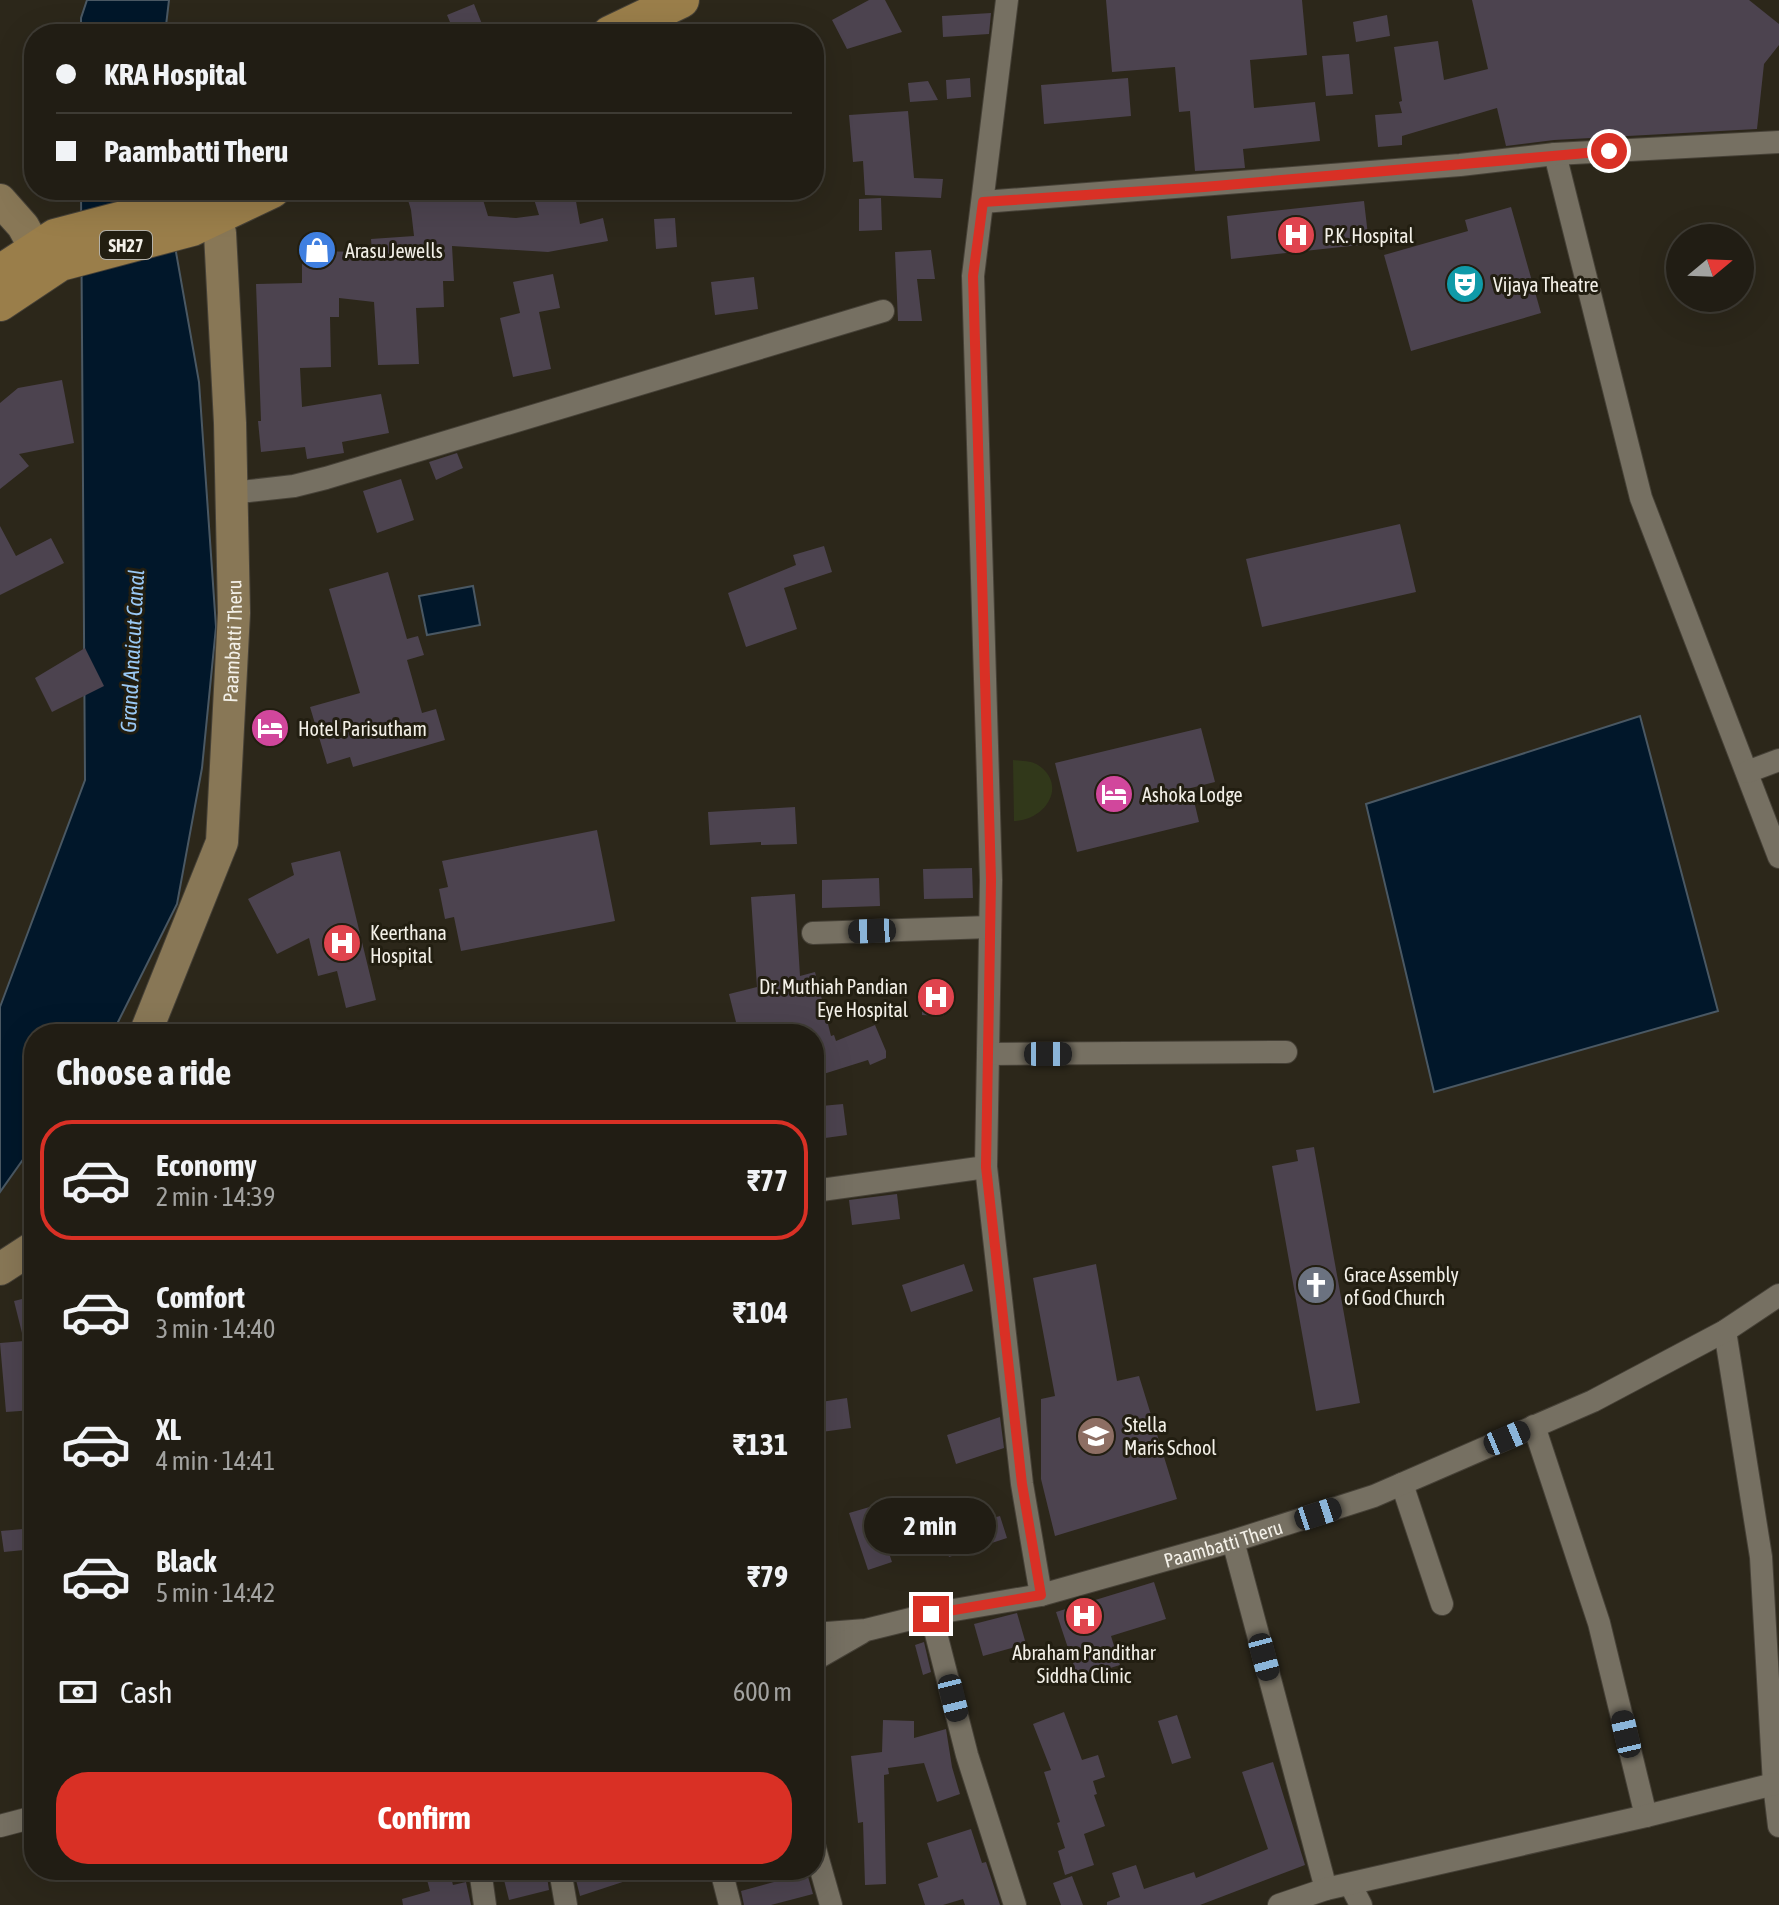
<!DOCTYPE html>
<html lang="en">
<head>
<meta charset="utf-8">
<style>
	body { margin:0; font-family:"Asap Condensed",sans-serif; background:#29261d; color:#f1f3f6; height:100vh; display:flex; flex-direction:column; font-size:30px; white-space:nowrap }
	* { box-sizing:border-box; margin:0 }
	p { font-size:26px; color:#a2a2a0 }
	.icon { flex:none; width:44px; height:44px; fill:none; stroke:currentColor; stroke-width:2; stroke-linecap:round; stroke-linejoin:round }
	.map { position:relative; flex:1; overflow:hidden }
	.panel { position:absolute; left:24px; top:1024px; width:800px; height:856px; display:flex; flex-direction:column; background:#211d14; border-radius:32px; box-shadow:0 8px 32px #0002,0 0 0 2px #3e3b34 }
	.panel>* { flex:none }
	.top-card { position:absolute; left:24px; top:24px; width:800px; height:176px; border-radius:32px; box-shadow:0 8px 32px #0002,0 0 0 2px #3e3b34; display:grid; align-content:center; height:176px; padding:0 32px; background:#211d14 }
	.needle { width:52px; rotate:71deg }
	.controls { position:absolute; left:1666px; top:224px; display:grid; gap:16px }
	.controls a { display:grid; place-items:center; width:88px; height:88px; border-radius:50%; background:#211d14; box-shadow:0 8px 32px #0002,0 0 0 2px #3e3b34; font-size:40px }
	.end { position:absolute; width:36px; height:36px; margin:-18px; border:10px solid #d93025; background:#fff; box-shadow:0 0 0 4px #fff }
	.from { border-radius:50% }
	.bubble { position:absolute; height:56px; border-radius:28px; background:#211d14; box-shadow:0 8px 32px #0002,0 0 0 2px #3e3b34; font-size:26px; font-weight:700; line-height:56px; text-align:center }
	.car { position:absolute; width:24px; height:48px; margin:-24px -12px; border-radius:10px; box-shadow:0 0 6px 2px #0007; background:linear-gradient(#222 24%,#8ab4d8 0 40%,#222 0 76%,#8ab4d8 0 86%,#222 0) }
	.top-card b { display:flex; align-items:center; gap:28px; height:76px; font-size:30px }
	.top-card b+b { border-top:2px solid #3e3b34 }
	.top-card i { width:20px; height:20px; background:#f1f3f6 }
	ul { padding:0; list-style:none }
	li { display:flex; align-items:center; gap:24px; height:120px; margin:0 16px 12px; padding:0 16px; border:4px solid transparent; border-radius:32px }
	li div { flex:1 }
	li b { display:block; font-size:30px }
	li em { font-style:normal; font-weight:700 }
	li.active { border-color:#d93025 }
	li>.icon { width:72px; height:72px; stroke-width:1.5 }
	h2 { padding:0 32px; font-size:36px; line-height:96px }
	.pay { display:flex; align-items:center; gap:20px; height:88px; padding:0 32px; font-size:30px }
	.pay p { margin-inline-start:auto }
	.cta { display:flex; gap:16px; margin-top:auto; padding:16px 32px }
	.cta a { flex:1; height:92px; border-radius:32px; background:#d93025; color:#fff; font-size:32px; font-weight:700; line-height:92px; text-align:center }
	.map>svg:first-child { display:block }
</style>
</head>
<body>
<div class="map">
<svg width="1779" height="1905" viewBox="0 0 1779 1905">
	<rect width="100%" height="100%" fill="#2c271a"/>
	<path fill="#31381a" d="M1013 760C1021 761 1032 761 1038 765 1068 785 1046 820 1014 821Z"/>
	<path fill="#01172a" stroke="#4a5863" stroke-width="2" d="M87 0H169L165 34H81V18Z
		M81 190H165L199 382 216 627 202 768 177 904 112 1034H34V1144L0 1192V1007L85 780Z
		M473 586 480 625 427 635 419 596Z
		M1640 716 1718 1011 1434 1092 1366 804Z"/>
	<path fill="#4c434f" d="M869 0H885L902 32 847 49 832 20Z
		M1106 0H1302L1307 55 1250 60 1254 108 1315 102 1320 141 1243 149 1245 168 1195 171 1190 111 1179 112 1175 67 1112 72Z
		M1472 0H1749L1779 24V45L1764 64 1757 129 1554 140 1506 146 1497 108 1402 136V145L1378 147 1375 115 1402 113 1399 102 1402 101 1394 47 1438 41 1444 80 1488 69Z
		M474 4 486 34H455L447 15Z
		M991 13 989 34 943 37 942 16Z
		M1387 15 1390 36 1356 42 1353 22Z
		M1349 54 1353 94 1326 96 1322 56Z
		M970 78 971 97 947 99 946 80Z
		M1128 78 1131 116 1044 124 1041 85Z
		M928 81 938 100 910 102 908 83Z
		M908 111 914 178 943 179 941 198 865 195 863 161 853 162 849 115Z
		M405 190H480L488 216 516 218 539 215 531 190H574L580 224 603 218 608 241 548 252 452 246 454 281H443L444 307 416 308 419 364 378 365 374 302 339 298V317H330L331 367 300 368 302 407 381 394 389 433 342 442 344 453 307 459 305 447 261 452 258 421H261L256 284 302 283V251L372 252 371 239 414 236 411 210Z
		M881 198 882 230 859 231V199Z
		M1364 201 1369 244 1231 259 1227 216Z
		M1511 207 1541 313 1411 351 1384 255 1468 231 1465 220Z
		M675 218 677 247 656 249 654 219Z
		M931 250 935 279H917L922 321H898L895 252Z
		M553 274 560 308 539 312 551 369 513 377 500 318 520 313 513 282Z
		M754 277 758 309 715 315 711 282Z
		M62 380 74 443 19 454 29 466 0 489V403L18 388Z
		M457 453 463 468 436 480 429 462Z
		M401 479 414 520 377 533 363 491Z
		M1400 524 1416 592 1262 627 1246 559Z
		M0 526 16 556 51 538 64 563 0 595Z
		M824 546 832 572 784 588 797 629 746 647 728 593 796 565 793 555Z
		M388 572 407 639 418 636 424 655 407 660 422 713 436 709 445 740 353 767 350 757 327 764 310 707 360 693 329 589Z
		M85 648 104 686 52 712 35 678Z
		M1201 728 1215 782 1191 788 1199 822 1077 852 1055 763Z
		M795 807 797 844 761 845V842L710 845 708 812Z
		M597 830 615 921 461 951 454 917 445 919 439 889 448 887 442 861Z
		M340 851 376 1000 346 1008 337 971 318 976 309 938 277 954 248 899 294 875 291 863Z
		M972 868 973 898 924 899 923 869Z
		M879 878 880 906 822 908V880Z
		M795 894 800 976 815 972 831 1036 834 1035 836 1041 875 1025 886 1051V1058L870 1065 868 1060 817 1076 814 1066V1034H739L729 994 757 987 751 897Z
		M922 982 944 983V1016L922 1015Z
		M843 1104 847 1135 825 1138 821 1106Z
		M1314 1147 1360 1403 1316 1411 1272 1166 1298 1161 1296 1150Z
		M897 1194 900 1219 852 1225 849 1200Z
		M964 1264 973 1291 911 1312 902 1285Z
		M1096 1264 1117 1381 1139 1376 1177 1499 1055 1536 1041 1479V1399L1055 1396 1033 1278Z
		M34 1296V1410L6 1412 0 1343 24 1341 14 1301Z
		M847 1398 851 1428 814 1433V1403Z
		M1000 1417 1004 1448 956 1464 947 1435Z
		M960 1505 968 1525 1000 1516 1007 1538 949 1557 934 1515Z
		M873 1506 892 1562 868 1570 849 1513Z
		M34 1528V1549L4 1552 1 1531Z
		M1154 1582 1166 1619 1111 1636 1120 1665 1078 1678 1056 1612Z
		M1017 1613 1026 1644 983 1656 974 1624Z
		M924 1642 931 1672 923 1675 915 1645Z
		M1064 1712 1082 1760 1098 1755 1105 1777 1093 1781 1097 1794 1094 1795 1105 1826 1084 1834 1094 1865 1065 1875 1058 1851 1065 1848 1057 1823 1060 1822 1044 1772 1051 1770 1033 1724Z
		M1177 1715 1191 1758 1172 1764 1158 1721Z
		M883 1720 914 1721V1738L946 1729 952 1767 960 1794 937 1802 924 1763 888 1768 889 1774 884 1775 886 1884 865 1885 863 1822 858 1823 851 1756 882 1752Z
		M1273 1762 1305 1865 1200 1905H1107V1902L1120 1897 1112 1873 1136 1865 1144 1889 1194 1872 1196 1878 1268 1849 1242 1772Z
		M971 1829 982 1863 986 1862 1000 1905H965L963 1899 943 1905H925L918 1884 938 1877 927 1843Z
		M449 1870 453 1885 466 1882 471 1905H403L402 1899 430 1891 426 1876Z
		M546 1870 549 1890 509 1900 504 1880Z
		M595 1870H647V1874L580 1896 575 1876Z
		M807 1873 813 1894 771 1905H744L741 1891Z
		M1072 1876 1083 1905H1061L1053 1883Z"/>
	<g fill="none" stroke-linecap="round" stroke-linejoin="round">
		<defs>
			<g id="street">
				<path d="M1007 0 973 276 991 880 986 1167 1022 1484 1041 1595"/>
				<path d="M1555 154 1641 498 1779 857"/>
				<path d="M983 202 1460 165 1555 154 1779 142"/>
				<path d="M231 493 294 486 326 478 883 311"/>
				<path d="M1747 772 1779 760"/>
				<path d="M813 933 990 927"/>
				<path d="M988 1054 1286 1052"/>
				<path d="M814 1191 986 1167"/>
				<path d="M1725 1331 1761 1557 1774 1784 1779 1826"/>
				<path d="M1534 1426 1599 1623 1646 1816"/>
				<path d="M1402 1484 1442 1604"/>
				<path d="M1233 1541 1326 1889"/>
				<path d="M931 1614 967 1755 1015 1905"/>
				<path id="s1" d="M814 1634 866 1630 931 1614 1041 1595 1233 1541 1374 1496 1593 1401 1725 1331 1779 1295"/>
				<path d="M814 1660 861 1633"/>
				<path d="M0 1826 34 1817"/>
				<path d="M814 1845 831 1905"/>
				<path d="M480 1870 485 1905"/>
				<path d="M560 1870 566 1905"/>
				<path d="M721 1870 730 1905"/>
				<path d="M1350 1884 1361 1905"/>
				<path d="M1279 1905 1326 1889 1646 1816 1774 1784"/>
			</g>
			<g id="secondary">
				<path d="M0 200 23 226 47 270"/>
				<path id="s2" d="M145 1034 222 842 234 613 230 423 220 233"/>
				<path d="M0 1269 34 1247"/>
			</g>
			<path id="primary" d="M610 34 681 0
				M0 273 55 237 181 204 231 196
				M0 303 60 263 192 228 272 190"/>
		</defs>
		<use href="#street" stroke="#464137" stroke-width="24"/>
		<use href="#secondary" stroke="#464137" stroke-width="34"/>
		<use href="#primary" stroke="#464137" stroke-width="38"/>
		<use href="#street" stroke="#767062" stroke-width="22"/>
		<use href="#secondary" stroke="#887756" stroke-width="32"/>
		<use href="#primary" stroke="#9a7e4a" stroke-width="36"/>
	</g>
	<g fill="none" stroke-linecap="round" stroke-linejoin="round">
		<path stroke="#d93025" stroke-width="10" d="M931 1614 1041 1595 1022 1484 986 1167 991 880 973 276 983 202 1204 187 1609 151"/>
	</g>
	<defs>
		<symbol id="hospital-disc" viewBox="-11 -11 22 22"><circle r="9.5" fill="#e0444e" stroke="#221e11"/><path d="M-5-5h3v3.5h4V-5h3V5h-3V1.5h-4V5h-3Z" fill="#fff"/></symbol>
		<symbol id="shop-disc" viewBox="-11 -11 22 22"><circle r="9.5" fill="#3f7fe0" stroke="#221e11"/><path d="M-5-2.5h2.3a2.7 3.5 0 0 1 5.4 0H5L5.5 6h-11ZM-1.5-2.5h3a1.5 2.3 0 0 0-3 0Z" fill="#fff"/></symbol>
		<symbol id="theatre-disc" viewBox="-11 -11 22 22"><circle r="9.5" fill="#0f9aa8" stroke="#221e11"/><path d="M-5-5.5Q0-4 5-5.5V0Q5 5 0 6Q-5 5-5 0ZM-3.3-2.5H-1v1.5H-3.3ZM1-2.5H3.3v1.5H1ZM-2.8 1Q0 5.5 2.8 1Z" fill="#fff"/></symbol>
		<symbol id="hotel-disc" viewBox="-11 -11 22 22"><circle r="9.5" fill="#d1479c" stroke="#221e11"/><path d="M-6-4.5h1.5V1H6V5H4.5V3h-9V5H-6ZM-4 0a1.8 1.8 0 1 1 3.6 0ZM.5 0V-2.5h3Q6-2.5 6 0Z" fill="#fff"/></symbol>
		<symbol id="church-disc" viewBox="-11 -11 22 22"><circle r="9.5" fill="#6b7280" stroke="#221e11"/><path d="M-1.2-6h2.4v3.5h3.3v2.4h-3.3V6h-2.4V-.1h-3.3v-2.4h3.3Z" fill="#fff"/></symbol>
		<symbol id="school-disc" viewBox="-11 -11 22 22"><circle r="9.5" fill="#8d6e63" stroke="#221e11"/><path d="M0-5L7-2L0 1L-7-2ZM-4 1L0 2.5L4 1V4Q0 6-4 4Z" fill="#fff"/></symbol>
	</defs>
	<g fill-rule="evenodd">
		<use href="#hospital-disc" x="1274" y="213" width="44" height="44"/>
		<use href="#shop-disc" x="295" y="228" width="44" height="44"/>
		<use href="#theatre-disc" x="1443" y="262" width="44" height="44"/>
		<use href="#hotel-disc" x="248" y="706" width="44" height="44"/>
		<use href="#hotel-disc" x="1092" y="772" width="44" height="44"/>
		<use href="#hospital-disc" x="320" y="921" width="44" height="44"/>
		<use href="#hospital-disc" x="914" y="975" width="44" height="44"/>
		<use href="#church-disc" x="1294" y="1263" width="44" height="44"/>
		<use href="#school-disc" x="1074" y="1414" width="44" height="44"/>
		<use href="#hospital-disc" x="1062" y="1594" width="44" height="44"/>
	</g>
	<g text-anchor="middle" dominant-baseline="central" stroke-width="6" stroke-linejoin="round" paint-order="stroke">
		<rect fill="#221e11" stroke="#b4b1a8" stroke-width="2" x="100" y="231" width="52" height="28" rx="6"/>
		<g font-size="18" font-weight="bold" fill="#f3f0e8">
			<text x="126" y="245">SH27</text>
		</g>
		<g font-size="20" fill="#f3f0e8" stroke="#221e11" text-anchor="start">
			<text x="1324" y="235">P.K. Hospital</text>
			<text x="345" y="250">Arasu Jewells</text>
			<text x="1493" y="284">Vijaya Theatre</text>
			<text x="298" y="728">Hotel Parisutham</text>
			<text x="1142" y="794">Ashoka Lodge</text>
			<text x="370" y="932">Keerthana<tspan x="370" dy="23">Hospital</tspan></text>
			<text x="908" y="986" text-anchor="end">Dr. Muthiah Pandian<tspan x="908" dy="23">Eye Hospital</tspan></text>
			<text x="1344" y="1274">Grace Assembly<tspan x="1344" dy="23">of God Church</tspan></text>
			<text x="1124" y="1424">Stella<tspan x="1124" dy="23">Maris School</tspan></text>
			<text x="1084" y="1652" text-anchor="middle">Abraham Pandithar<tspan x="1084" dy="23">Siddha Clinic</tspan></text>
		</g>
		<g font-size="20" fill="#f3f0e8" stroke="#221e11">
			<text stroke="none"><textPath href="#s2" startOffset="408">Paambatti Theru</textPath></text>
			<text stroke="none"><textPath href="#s1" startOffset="420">Paambatti Theru</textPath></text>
		</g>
		<g font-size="22" font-style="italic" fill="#9ac9f5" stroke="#221e11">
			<text transform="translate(132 651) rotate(-87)">Grand Anaicut Canal</text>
		</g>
	</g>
</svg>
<div class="controls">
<a><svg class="needle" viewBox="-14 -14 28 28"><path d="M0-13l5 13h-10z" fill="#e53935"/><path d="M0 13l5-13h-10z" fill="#a2a2a0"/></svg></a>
</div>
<i class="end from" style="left:1609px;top:151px"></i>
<i class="end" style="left:931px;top:1614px"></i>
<div class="bubble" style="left:864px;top:1498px;width:132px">2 min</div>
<i class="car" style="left:872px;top:931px;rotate:268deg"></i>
<i class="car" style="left:1048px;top:1054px;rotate:90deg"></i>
<i class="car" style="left:1507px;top:1438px;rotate:67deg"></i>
<i class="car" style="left:1318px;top:1514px;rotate:72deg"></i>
<i class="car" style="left:1264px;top:1657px;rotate:165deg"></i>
<i class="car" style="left:953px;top:1698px;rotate:166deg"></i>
<i class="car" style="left:1626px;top:1734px;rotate:347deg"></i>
<div class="top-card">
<b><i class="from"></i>KRA Hospital</b>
<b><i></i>Paambatti Theru</b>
</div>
<section class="panel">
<h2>Choose a ride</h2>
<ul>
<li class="active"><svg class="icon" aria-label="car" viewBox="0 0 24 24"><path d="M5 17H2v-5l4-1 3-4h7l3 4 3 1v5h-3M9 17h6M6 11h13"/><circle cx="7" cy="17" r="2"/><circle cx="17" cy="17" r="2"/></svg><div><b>Economy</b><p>2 min · 14:39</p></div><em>₹77</em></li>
<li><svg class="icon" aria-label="car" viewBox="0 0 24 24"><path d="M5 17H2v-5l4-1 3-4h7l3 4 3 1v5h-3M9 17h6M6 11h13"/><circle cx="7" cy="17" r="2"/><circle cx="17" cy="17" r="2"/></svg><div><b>Comfort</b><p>3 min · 14:40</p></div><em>₹104</em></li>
<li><svg class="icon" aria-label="car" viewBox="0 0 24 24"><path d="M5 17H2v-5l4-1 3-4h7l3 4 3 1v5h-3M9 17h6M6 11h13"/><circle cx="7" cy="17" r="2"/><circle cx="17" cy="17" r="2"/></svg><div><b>XL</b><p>4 min · 14:41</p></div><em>₹131</em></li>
<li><svg class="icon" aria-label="car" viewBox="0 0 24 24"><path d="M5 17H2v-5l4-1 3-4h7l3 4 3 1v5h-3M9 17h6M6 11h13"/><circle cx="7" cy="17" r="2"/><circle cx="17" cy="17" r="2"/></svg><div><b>Black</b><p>5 min · 14:42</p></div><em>₹79</em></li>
</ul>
<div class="pay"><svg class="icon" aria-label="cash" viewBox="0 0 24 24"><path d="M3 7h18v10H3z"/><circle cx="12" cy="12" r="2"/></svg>Cash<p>600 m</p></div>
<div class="cta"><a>Confirm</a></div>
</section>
</div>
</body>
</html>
